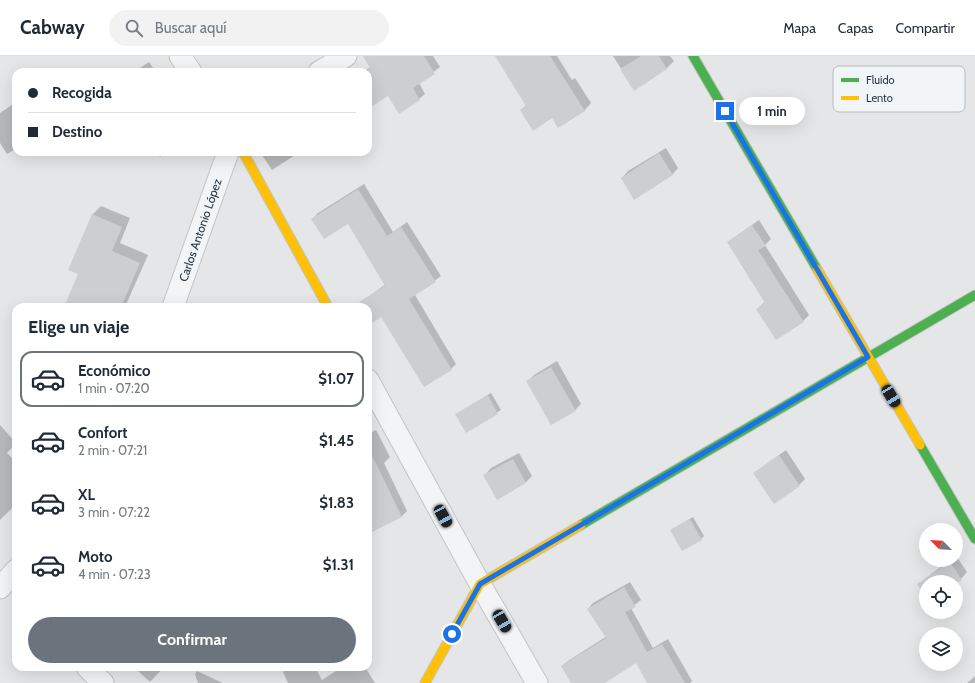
<!DOCTYPE html>
<html lang="es">
<head>
<meta charset="utf-8">
<style>
	body { margin:0; font-family:Cabin,sans-serif; background:#f2f2f3; color:#1f2937; height:100vh; display:flex; flex-direction:column; font-size:15px; white-space:nowrap }
	* { box-sizing:border-box; margin:0 }
	p { font-size:13px; color:#747a83 }
	.icon { flex:none; width:22px; height:22px; fill:none; stroke:currentColor; stroke-width:2; stroke-linecap:round; stroke-linejoin:round }
	.map { position:relative; flex:1; overflow:hidden }
	.details { position:absolute; left:12px; top:247px; width:360px; height:368px; display:flex; flex-direction:column; background:#fff; border-radius:12px; box-shadow:0 4px 16px #0002 }
	.details>* { flex:none }
	.guide { position:absolute; left:12px; top:12px; width:360px; height:88px; border-radius:12px; box-shadow:0 4px 16px #0002; display:grid; align-content:center; height:88px; padding:0 16px; background:#fff }
	.needle { width:26px; rotate:294deg }
	.controls { position:absolute; left:919px; top:467px; display:grid; gap:8px }
	.controls a { display:grid; place-items:center; width:44px; height:44px; border-radius:50%; background:#fff; box-shadow:0 4px 16px #0002; font-size:20px }
	.end { position:absolute; width:18px; height:18px; margin:-9px; border:5px solid #1a73e8; background:#fff; box-shadow:0 0 0 2px #fff }
	.from { border-radius:50% }
	.bubble { position:absolute; height:28px; border-radius:14px; background:#fff; box-shadow:0 4px 16px #0002; font-size:13px; font-weight:700; line-height:28px; text-align:center }
	.car { position:absolute; width:12px; height:24px; margin:-12px -6px; border-radius:5px; box-shadow:0 0 3px 1px #0007; background:linear-gradient(#222 24%,#8ab4d8 0 40%,#222 0 76%,#8ab4d8 0 86%,#222 0) }
	.guide b { display:flex; align-items:center; gap:14px; height:38px; font-size:15px }
	.guide b+b { border-top:1px solid #e0e1e3 }
	.guide i { width:10px; height:10px; background:#1f2937 }
	ul { padding:0; list-style:none }
	li { display:flex; align-items:center; gap:12px; height:56px; margin:0 8px 6px; padding:0 8px; border:2px solid transparent; border-radius:12px }
	li div { flex:1 }
	li b { display:block; font-size:15px }
	li em { font-style:normal; font-weight:700 }
	li.current { border-color:#6b747c }
	li>.icon { width:36px; height:36px; stroke-width:1.5 }
	h2 { padding:0 16px; font-size:18px; line-height:48px }
	.action { display:flex; gap:8px; margin-top:auto; padding:8px 16px }
	.action a { flex:1; height:46px; border-radius:24px; background:#6b747c; color:#fff; font-size:16px; font-weight:700; line-height:46px; text-align:center }
	header { display:flex; align-items:center; gap:24px; box-sizing:border-box; height:56px; padding:0 20px; background:#fff; border-bottom:1px solid #e0e1e3 }
	header strong { font-size:19px }
	nav { display:flex; gap:22px; margin-inline-start:auto; font-size:14px }
	.search { width:280px; height:36px; background:#f2f2f3; display:flex; align-items:center; gap:10px; box-sizing:border-box; padding:0 14px; border-radius:22px; color:#747a83; font-size:15px }
	.map>svg:first-child { display:block }
</style>
</head>
<body>
<header>
<strong>Cabway</strong>
<div class="search"><svg class="icon" aria-label="search" viewBox="0 0 24 24"><circle cx="10" cy="10" r="6"/><path d="M15 15l6 6"/></svg>Buscar aquí</div>
<nav><a>Mapa</a><a>Capas</a><a>Compartir</a></nav>
</header>
<div class="map">
<svg width="975" height="627" viewBox="0 0 975 627">
	<rect width="100%" height="100%" fill="#e4e6e8"/>
	<path fill="#0003" d="M369 0H433L440 11 419 27 425 38 419 43 389 39 368 45V16H362L371 11Z
		M496 0H557L572 24 575 22 591 47 584 55 553 61 521 54 527 48Z
		M613 0H670L674 5 666 13 634 33Z
		M149 6 156 16H134Z
		M16 46V93L7 98 0 87V57Z
		M666 92 678 112 672 119 622 122 628 115Z
		M157 96H167L160 101Z
		M260 96H300L272 114Z
		M364 128 393 176 407 166 441 220 415 239 456 308 451 313 381 260 368 258V251H364L361 246 386 228 348 167 312 163 318 157Z
		M101 150 130 162 120 187 148 199 125 251H65L79 218 69 214 93 158Z
		M759 164 771 183 765 189 809 259 803 265 776 282 757 253 766 245 728 186Z
		M557 305 581 348 575 354 528 325 534 319Z
		M491 337 501 354 466 375 457 358Z
		M0 369 16 387 7 397 16 406V448L0 464Z
		M376 374 390 401 384 407 407 455 402 460 368 477V378Z
		M786 394 805 423 799 429 755 417Z
		M519 397 532 420 525 427 485 419 491 412Z
		M693 461 704 480 701 483 671 474Z
		M956 500 967 516 961 523 926 526V541L918 528 950 504H956Z
		M630 526 641 544 631 552 653 592 668 583 692 625 690 627H649L636 606 603 627H572L562 610 568 605 607 580 588 553 593 547Z
		M134 611H164L150 626 137 614H131Z
		M287 611H315L322 624 342 611H365L375 627H288L283 616Z
		M197 615 223 627H198L195 618Z
		M975 620V627H967L974 621Z"/>
	<path fill="#ccced0" d="M363 0H424L435 18 413 32 420 44 399 58 388 40 368 53V14L370 12Z
		M495 0H550L585 55 558 72 552 62 533 75 520 54 526 50Z
		M641 0H659L667 13 634 35 620 13Z
		M659 97 673 119 634 144 621 122Z
		M358 133 387 180 401 171 436 226 409 243 452 314 424 331 381 261 372 267 368 259V251H363L359 246 385 230 348 168 324 183 311 163Z
		M92 158 122 171 112 195 140 207 121 251H64L78 218 68 214Z
		M752 169 766 190 758 194 804 266 776 284 756 253 765 247 727 186Z
		M551 311 576 355 551 369 526 325Z
		M488 339 498 358 466 377 455 358Z
		M368 391 402 461 368 478Z
		M779 399 800 430 774 448 753 417Z
		M513 403 526 427 497 444 483 419Z
		M690 463 702 484 682 495 670 474Z
		M950 506 962 524 956 527 926 526V543L917 528Z
		M624 531 636 551 625 556 647 596 662 588 685 627H647L636 607 605 627H571L561 610 606 582 587 553Z"/>
	<g fill="none" stroke-linecap="round" stroke-linejoin="round">
		<defs>
			<path id="street" d="M180 0 191 16
				M319 16 346 0
				M173 251 228 96
				M368 324 480 528 537 627
				M0 532 16 514
				M87 611 103 627"/>
			<path id="fast" d="M693 0 817 213
				M920 389 975 483
				M581 469 975 239"/>
			<path id="slow" d="M243 96 328 251
				M817 213 920 389
				M425 627 480 528 581 469"/>
		</defs>
		<use href="#street" stroke="#c2c4c6" stroke-width="23"/>
		<use href="#fast" stroke="#c2c4c6" stroke-width="11"/>
		<use href="#slow" stroke="#c2c4c6" stroke-width="11"/>
		<use href="#street" stroke="#f2f4f5" stroke-width="21"/>
		<use href="#fast" stroke="#4caf50" stroke-width="9"/>
		<use href="#slow" stroke="#ffc107" stroke-width="9"/>
	</g>
	<g fill="none" stroke-linecap="round" stroke-linejoin="round">
		<path stroke="#1a73e8" stroke-width="5" d="M452 578 480 528 868 301 725 55"/>
	</g>
	<g text-anchor="middle" dominant-baseline="central" stroke-width="3.5" stroke-linejoin="round" paint-order="stroke">
		<g font-size="12" fill="#2a3642" stroke="#f1f5f7">
			<text transform="translate(200 174) rotate(-71)">Carlos Antonio López</text>
		</g>
	</g>
	<rect x="833" y="10" width="132" height="46" rx="6" fill="#f1f5f7" stroke="#b5bcc1" stroke-width="1"/>
	<rect x="841" y="22" width="18" height="4" fill="#4caf50"/>
	<rect x="841" y="40" width="18" height="4" fill="#ffc107"/>
	<g font-size="11" fill="#2a3642">
		<text x="866" y="28">Fluido</text>
		<text x="866" y="46">Lento</text>
	</g>
</svg>
<div class="controls">
<a><svg class="needle" viewBox="-14 -14 28 28"><path d="M0-13l5 13h-10z" fill="#e53935"/><path d="M0 13l5-13h-10z" fill="#747a83"/></svg></a>
<a><svg class="icon" aria-label="locate" viewBox="0 0 24 24"><circle cx="12" cy="12" r="6"/><path d="M12 2v4M12 18v4M2 12h4M18 12h4"/></svg></a>
<a><svg class="icon" aria-label="layers" viewBox="0 0 24 24"><path d="M12 4l9 5-9 5-9-5zM3 14l9 5 9-5"/></svg></a>
</div>
<i class="end from" style="left:452px;top:578px"></i>
<i class="end" style="left:725px;top:55px"></i>
<div class="bubble" style="left:739px;top:41px;width:66px">1 min</div>
<i class="car" style="left:891px;top:340px;rotate:149deg"></i>
<i class="car" style="left:443px;top:460px;rotate:151deg"></i>
<i class="car" style="left:502px;top:565px;rotate:150deg"></i>
<div class="guide">
<b><i class="from"></i>Recogida</b>
<b><i></i>Destino</b>
</div>
<section class="details">
<h2>Elige un viaje</h2>
<ul>
<li class="current"><svg class="icon" aria-label="car" viewBox="0 0 24 24"><path d="M5 17H2v-5l4-1 3-4h7l3 4 3 1v5h-3M9 17h6M6 11h13"/><circle cx="7" cy="17" r="2"/><circle cx="17" cy="17" r="2"/></svg><div><b>Económico</b><p>1 min · 07:20</p></div><em>$1.07</em></li>
<li><svg class="icon" aria-label="car" viewBox="0 0 24 24"><path d="M5 17H2v-5l4-1 3-4h7l3 4 3 1v5h-3M9 17h6M6 11h13"/><circle cx="7" cy="17" r="2"/><circle cx="17" cy="17" r="2"/></svg><div><b>Confort</b><p>2 min · 07:21</p></div><em>$1.45</em></li>
<li><svg class="icon" aria-label="car" viewBox="0 0 24 24"><path d="M5 17H2v-5l4-1 3-4h7l3 4 3 1v5h-3M9 17h6M6 11h13"/><circle cx="7" cy="17" r="2"/><circle cx="17" cy="17" r="2"/></svg><div><b>XL</b><p>3 min · 07:22</p></div><em>$1.83</em></li>
<li><svg class="icon" aria-label="car" viewBox="0 0 24 24"><path d="M5 17H2v-5l4-1 3-4h7l3 4 3 1v5h-3M9 17h6M6 11h13"/><circle cx="7" cy="17" r="2"/><circle cx="17" cy="17" r="2"/></svg><div><b>Moto</b><p>4 min · 07:23</p></div><em>$1.31</em></li>
</ul>
<div class="action"><a>Confirmar</a></div>
</section>
</div>
</body>
</html>
